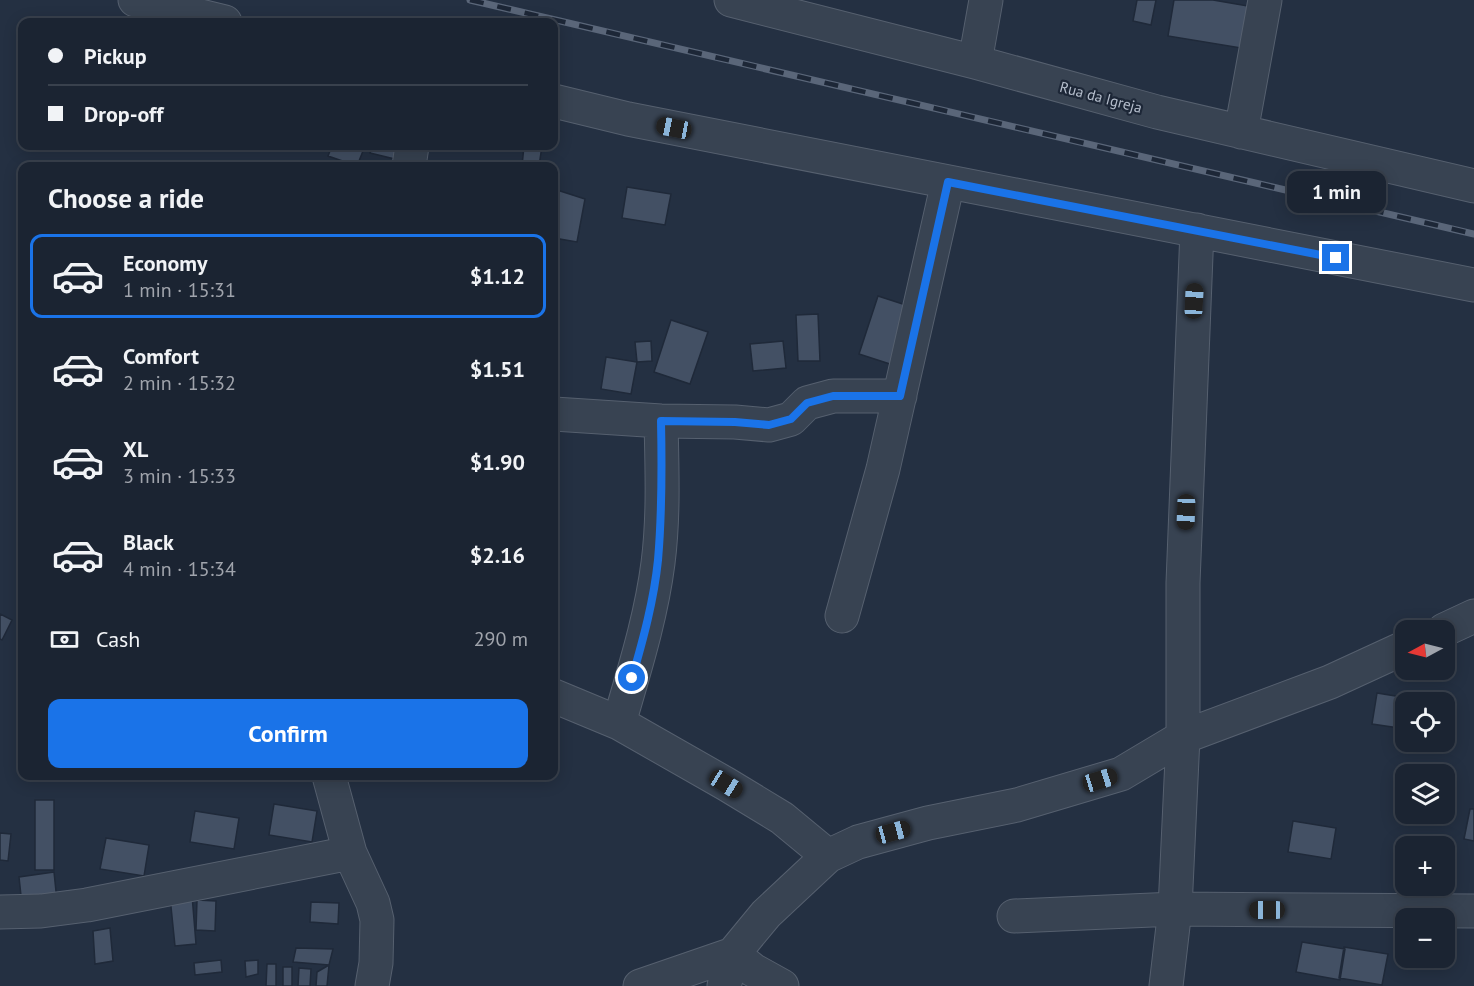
<!DOCTYPE html>
<html lang="en">
<head>
<meta charset="utf-8">
<style>
	body { margin:0; font-family:"PT Sans",sans-serif; background:#28303e; color:#f1f3f6; height:100vh; display:flex; flex-direction:column; font-size:22px; white-space:nowrap }
	* { box-sizing:border-box; margin:0 }
	p { font-size:20px; color:#a0a4ac }
	.icon { flex:none; width:33px; height:33px; fill:none; stroke:currentColor; stroke-width:2; stroke-linecap:round; stroke-linejoin:round }
	.map { position:relative; flex:1; overflow:hidden }
	.sheet { position:absolute; left:18px; top:162px; width:540px; height:618px; display:flex; flex-direction:column; background:#1b2432; border-radius:12px; box-shadow:0 3px 15px #0003,0 0 0 2px #39414d }
	.sheet>* { flex:none }
	.hud { position:absolute; left:18px; top:18px; width:540px; height:132px; border-radius:12px; box-shadow:0 3px 15px #0003,0 0 0 2px #39414d; display:grid; align-content:center; height:132px; padding:0 30px; background:#1b2432 }
	.needle { width:39px; rotate:263deg }
	.fabs { position:absolute; left:1395px; top:620px; display:grid; gap:12px }
	.fabs a { display:grid; place-items:center; width:60px; height:60px; border-radius:12px; background:#1b2432; box-shadow:0 3px 15px #0003,0 0 0 2px #39414d; font-size:30px }
	.end { position:absolute; width:27px; height:27px; margin:-14px; border:8px solid #1a73e8; background:#fff; box-shadow:0 0 0 3px #fff }
	.from { border-radius:50% }
	.bubble { position:absolute; height:42px; border-radius:12px; background:#1b2432; box-shadow:0 3px 15px #0003,0 0 0 2px #39414d; font-size:20px; font-weight:700; line-height:42px; text-align:center }
	.car { position:absolute; width:18px; height:36px; margin:-18px -9px; border-radius:8px; box-shadow:0 0 4px 2px #0007; background:linear-gradient(#222 24%,#8ab4d8 0 40%,#222 0 76%,#8ab4d8 0 86%,#222 0) }
	.hud b { display:flex; align-items:center; gap:21px; height:57px; font-size:22px }
	.hud b+b { border-top:2px solid #39414d }
	.hud i { width:15px; height:15px; background:#f1f3f6 }
	ul { padding:0; list-style:none }
	li { display:flex; align-items:center; gap:18px; height:84px; margin:0 12px 9px; padding:0 18px; border:3px solid transparent; border-radius:12px }
	li div { flex:1 }
	li b { display:block; font-size:22px }
	li em { font-style:normal; font-weight:700 }
	li.selected { border-color:#1a73e8 }
	li>.icon { width:54px; height:54px; stroke-width:1.5 }
	h2 { padding:0 30px; font-size:27px; line-height:72px }
	.pay { display:flex; align-items:center; gap:15px; height:66px; padding:0 30px; font-size:22px }
	.pay p { margin-inline-start:auto }
	.action { display:flex; gap:12px; margin-top:auto; padding:12px 30px }
	.action a { flex:1; height:69px; border-radius:12px; background:#1a73e8; color:#fff; font-size:24px; font-weight:700; line-height:69px; text-align:center }
	.map>svg:first-child { display:block }
</style>
</head>
<body>
<div class="map">
<svg width="1474" height="986" viewBox="0 0 1474 986">
	<rect width="100%" height="100%" fill="#243042"/>
	<path fill="#435064" stroke="#1f2939" stroke-width="1.5" d="M1137 0H1156L1151 25 1133 21Z
		M1174 0H1213L1248 6 1241 48 1168 36Z
		M332 146H365L357 166 328 156Z
		M372 146H403L399 160 370 153Z
		M524 146H542L539 166H522Z
		M453 162 472 163 471 166H453Z
		M627 187 671 194 665 225 622 218Z
		M554 189 585 199 577 242 554 238Z
		M878 296 912 307 893 365 859 354Z
		M818 314 820 361H798L796 315Z
		M671 320 708 332 690 384 654 372Z
		M651 341 652 361 637 362 635 342Z
		M783 341 786 368 753 371 750 344Z
		M554 357H557L555 394H554Z
		M606 357 637 362 631 394 601 389Z
		M0 614 12 620 2 640 0 639Z
		M1377 693 1420 700V702H1406V729L1372 724Z
		M35 800H54V870H35Z
		M274 804 317 811 312 842 269 835Z
		M1470 809H1474V841L1464 839Z
		M195 811 239 818 234 849 190 842Z
		M1293 821 1336 828 1331 859 1288 852Z
		M0 833 11 834 8 861 0 860Z
		M106 838 149 845 144 876 100 869Z
		M54 872 57 901 22 905 19 877Z
		M192 895 196 944 175 946 170 897Z
		M197 900 216 901 215 931 196 930Z
		M311 902 339 903 338 924 310 922Z
		M110 928 113 961 95 964 93 931Z
		M1302 942 1345 949 1340 980 1296 972Z
		M1344 947 1388 954 1382 985 1339 978Z
		M296 948 333 949 329 965 293 962Z
		M221 960 222 972 195 975 194 963Z
		M258 960V974L246 977 245 961Z
		M267 964H276V986H266Z
		M329 965 327 986H316L317 972Z
		M283 967H292V986H283Z
		M299 968 311 969 310 986H298Z"/>
	<g fill="none" stroke-linecap="round" stroke-linejoin="round">
		<defs>
			<path id="minor" d="M135 0 225 22
				M731 0 975 62 1157 112 1474 186
				M975 62 986 0
				M554 101 628 119 1474 285
				M1241 132 1265 0
				M409 166 412 146
				M554 414 661 421 735 422 769 425 791 419 807 403 833 396H900
				M842 616 883 469 948 182
				M1444 630 1474 616
				M554 696 619 723 726 784 782 818 828 856
				M619 723C634 671 651 618 658 563 664 516 662 468 661 421
				M329 776 350 853 373 903 377 920 376 963 372 986
				M0 912 41 911 87 905 350 853
				M1014 916 1175 909 1474 911
				M733 954 753 970 782 986
				M640 986 733 954
				M724 986 733 954 766 914 828 856 858 842 928 823 1017 805 1121 774 1183 737 1330 682 1406 647
				M1166 986 1175 909 1183 737V583L1197 230"/>
		</defs>
		<use href="#minor" stroke="#56606f" stroke-width="35"/>
		<use href="#minor" stroke="#384352" stroke-width="33"/>
		<defs>
			<path id="rail" d="M470 0 1474 234"/>
		</defs>
		<use href="#rail" stroke="#5a6679" stroke-width="7"/>
		<use href="#rail" stroke="#1d2737" stroke-width="4.5" stroke-dasharray="14" stroke-linecap="butt"/>
	</g>
	<g fill="none" stroke-linecap="round" stroke-linejoin="round">
		<path stroke="#1a73e8" stroke-width="8" d="M632 678C643 640 654 600 658 560 662 514 662 468 661 421L735 422 769 425 791 419 807 403 833 396H900L948 182 1336 258"/>
	</g>
	<g text-anchor="middle" dominant-baseline="central" stroke-width="4.5" stroke-linejoin="round" paint-order="stroke">
		<g font-size="15" fill="#b5becc" stroke="#1d2737">
			<text transform="translate(1101 97) rotate(15)">Rua da Igreja</text>
		</g>
	</g>
</svg>
<div class="fabs">
<a><svg class="needle" viewBox="-14 -14 28 28"><path d="M0-13l5 13h-10z" fill="#e53935"/><path d="M0 13l5-13h-10z" fill="#a0a4ac"/></svg></a>
<a><svg class="icon" aria-label="locate" viewBox="0 0 24 24"><circle cx="12" cy="12" r="6"/><path d="M12 2v4M12 18v4M2 12h4M18 12h4"/></svg></a>
<a><svg class="icon" aria-label="layers" viewBox="0 0 24 24"><path d="M12 4l9 5-9 5-9-5zM3 14l9 5 9-5"/></svg></a>
<a>+</a>
<a>−</a>
</div>
<i class="end from" style="left:632px;top:678px"></i>
<i class="end" style="left:1336px;top:258px"></i>
<div class="bubble" style="left:1287px;top:171px;width:99px">1 min</div>
<i class="car" style="left:674px;top:128px;rotate:281deg"></i>
<i class="car" style="left:1194px;top:301px;rotate:3deg"></i>
<i class="car" style="left:1186px;top:512px;rotate:182deg"></i>
<i class="car" style="left:1100px;top:780px;rotate:73deg"></i>
<i class="car" style="left:726px;top:784px;rotate:122deg"></i>
<i class="car" style="left:893px;top:832px;rotate:75deg"></i>
<i class="car" style="left:1267px;top:910px;rotate:270deg"></i>
<div class="hud">
<b><i class="from"></i>Pickup</b>
<b><i></i>Drop-off</b>
</div>
<section class="sheet">
<h2>Choose a ride</h2>
<ul>
<li class="selected"><svg class="icon" aria-label="car" viewBox="0 0 24 24"><path d="M5 17H2v-5l4-1 3-4h7l3 4 3 1v5h-3M9 17h6M6 11h13"/><circle cx="7" cy="17" r="2"/><circle cx="17" cy="17" r="2"/></svg><div><b>Economy</b><p>1 min · 15:31</p></div><em>$1.12</em></li>
<li><svg class="icon" aria-label="car" viewBox="0 0 24 24"><path d="M5 17H2v-5l4-1 3-4h7l3 4 3 1v5h-3M9 17h6M6 11h13"/><circle cx="7" cy="17" r="2"/><circle cx="17" cy="17" r="2"/></svg><div><b>Comfort</b><p>2 min · 15:32</p></div><em>$1.51</em></li>
<li><svg class="icon" aria-label="car" viewBox="0 0 24 24"><path d="M5 17H2v-5l4-1 3-4h7l3 4 3 1v5h-3M9 17h6M6 11h13"/><circle cx="7" cy="17" r="2"/><circle cx="17" cy="17" r="2"/></svg><div><b>XL</b><p>3 min · 15:33</p></div><em>$1.90</em></li>
<li><svg class="icon" aria-label="car" viewBox="0 0 24 24"><path d="M5 17H2v-5l4-1 3-4h7l3 4 3 1v5h-3M9 17h6M6 11h13"/><circle cx="7" cy="17" r="2"/><circle cx="17" cy="17" r="2"/></svg><div><b>Black</b><p>4 min · 15:34</p></div><em>$2.16</em></li>
</ul>
<div class="pay"><svg class="icon" aria-label="cash" viewBox="0 0 24 24"><path d="M3 7h18v10H3z"/><circle cx="12" cy="12" r="2"/></svg>Cash<p>290 m</p></div>
<div class="action"><a>Confirm</a></div>
</section>
</div>
</body>
</html>
